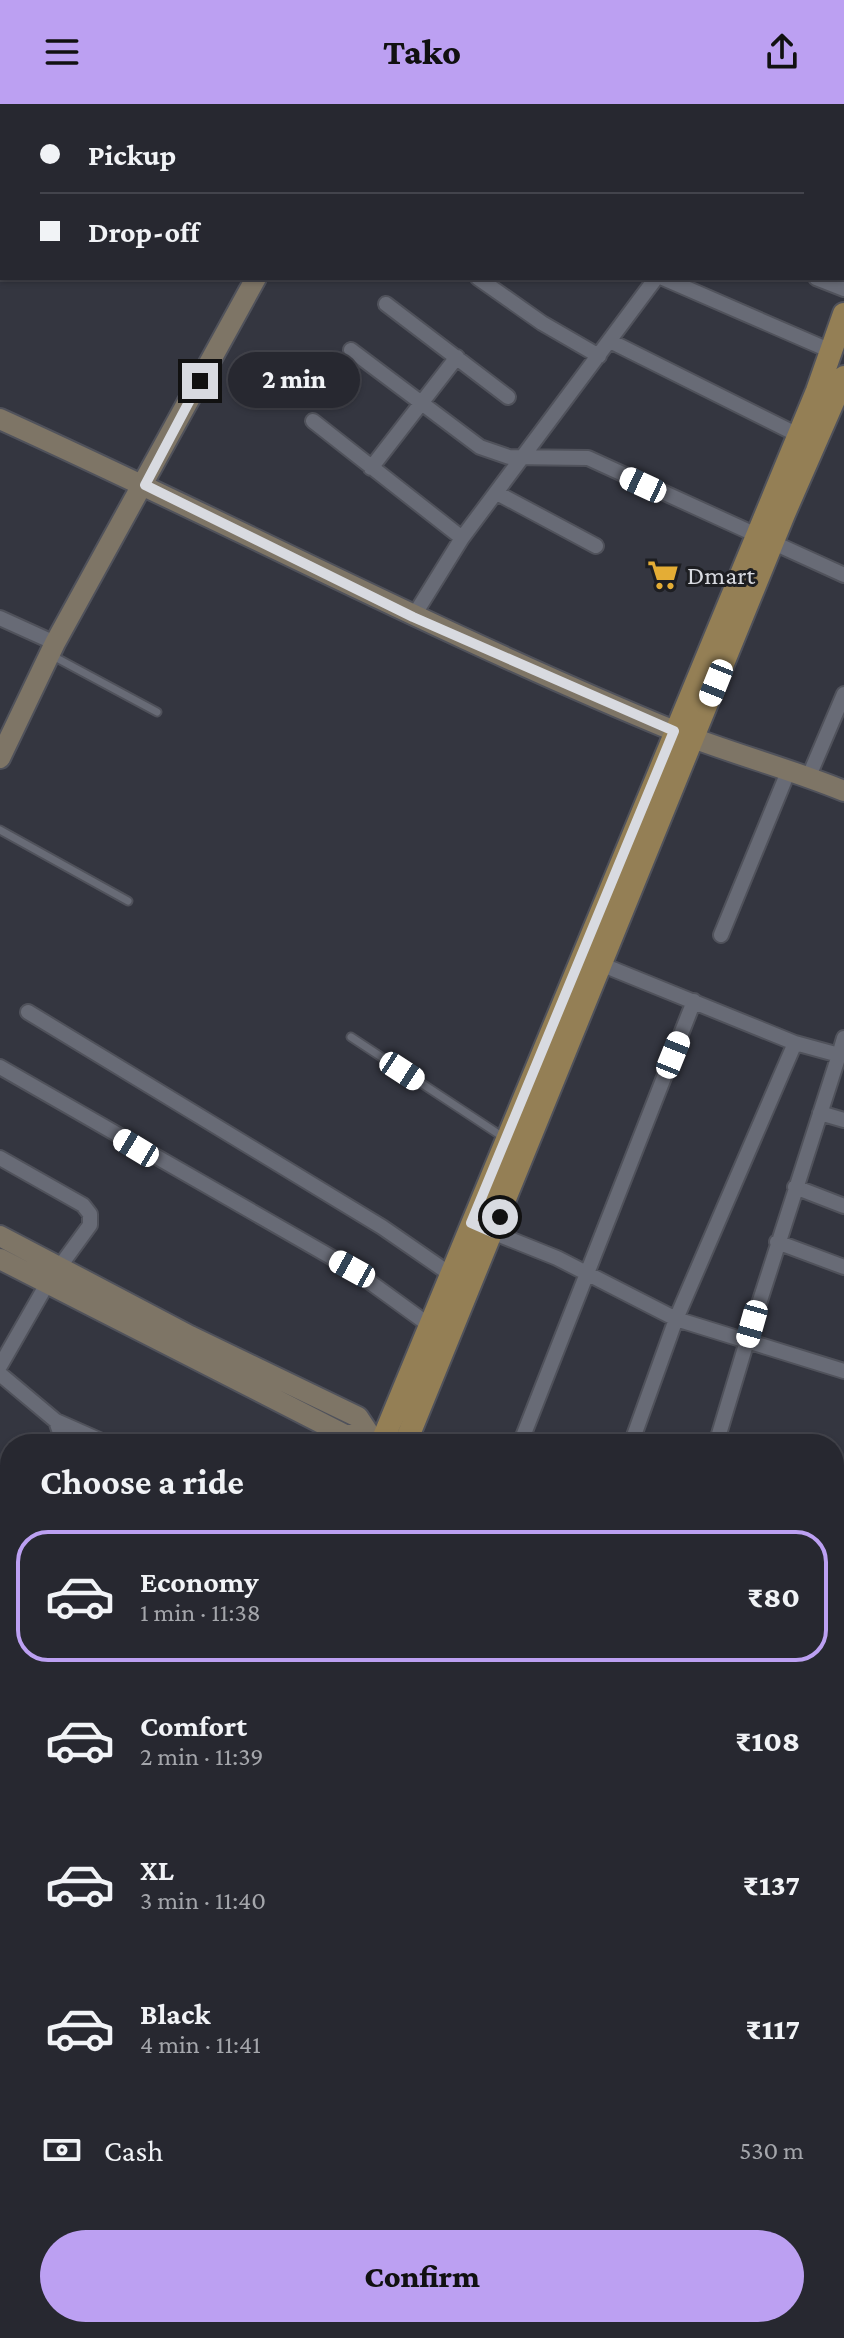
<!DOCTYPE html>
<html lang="en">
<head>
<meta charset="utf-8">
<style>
	body { margin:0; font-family:"Crimson Pro",serif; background:#2f3038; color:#f1f3f6; height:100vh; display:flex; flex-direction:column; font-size:30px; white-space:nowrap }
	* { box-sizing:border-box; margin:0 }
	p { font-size:26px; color:#a4a6ab }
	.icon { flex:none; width:44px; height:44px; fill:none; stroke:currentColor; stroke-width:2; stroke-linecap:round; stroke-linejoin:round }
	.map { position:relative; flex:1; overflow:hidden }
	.sheet { position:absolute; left:0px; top:1330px; width:844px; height:904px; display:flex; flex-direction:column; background:#272830; border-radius:32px 32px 0 0; box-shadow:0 2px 6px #0004,0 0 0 2px #43444c }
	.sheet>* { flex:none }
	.banner { position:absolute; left:0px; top:0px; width:844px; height:176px; box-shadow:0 2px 6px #0004,0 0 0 2px #43444c; display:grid; align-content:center; height:176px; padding:0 40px; background:#272830 }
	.end { position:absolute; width:36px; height:36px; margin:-18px; border:10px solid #d8dae0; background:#111; box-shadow:0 0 0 4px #111 }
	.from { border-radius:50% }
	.bubble { position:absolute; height:56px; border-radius:28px; background:#272830; box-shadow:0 2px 6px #0004,0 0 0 2px #43444c; font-size:26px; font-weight:800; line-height:56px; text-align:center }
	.car { position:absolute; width:24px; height:48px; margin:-24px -12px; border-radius:10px; box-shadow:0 0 6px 2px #0007; background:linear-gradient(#fff 24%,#345 0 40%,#fff 0 76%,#345 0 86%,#fff 0) }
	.banner b { display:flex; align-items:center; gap:28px; height:76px; font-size:30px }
	.banner b+b { border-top:2px solid #43444c }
	.banner i { width:20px; height:20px; background:#f1f3f6 }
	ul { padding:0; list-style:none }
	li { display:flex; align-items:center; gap:24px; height:132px; margin:0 16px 12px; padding:0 24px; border:4px solid transparent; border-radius:32px }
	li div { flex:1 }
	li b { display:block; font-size:30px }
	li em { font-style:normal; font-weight:800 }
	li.on { border-color:#bca0f2 }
	li>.icon { width:72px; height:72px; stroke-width:1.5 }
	h2 { padding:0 40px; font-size:36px; line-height:96px }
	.pay { display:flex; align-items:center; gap:20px; height:88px; padding:0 40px; font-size:30px }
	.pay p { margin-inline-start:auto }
	.action { display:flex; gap:16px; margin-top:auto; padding:16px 40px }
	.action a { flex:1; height:92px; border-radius:48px; background:#bca0f2; color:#111; font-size:32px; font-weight:800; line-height:92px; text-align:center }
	header { display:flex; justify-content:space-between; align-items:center; height:104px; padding:0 40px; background:#bca0f2; color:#111; font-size:36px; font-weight:800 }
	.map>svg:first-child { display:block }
</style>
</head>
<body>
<header><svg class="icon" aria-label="menu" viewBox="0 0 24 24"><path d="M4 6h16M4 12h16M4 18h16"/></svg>Tako<svg class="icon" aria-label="share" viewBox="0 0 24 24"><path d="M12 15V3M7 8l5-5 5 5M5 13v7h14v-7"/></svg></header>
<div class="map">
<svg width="844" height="2234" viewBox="0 0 844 2234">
	<rect width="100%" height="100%" fill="#343640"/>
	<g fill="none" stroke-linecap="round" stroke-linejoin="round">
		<defs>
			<path id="lane" d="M51 551 157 608
				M0 726 128 797
				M351 933 503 1033"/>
			<path id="street" d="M110 0 115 2
				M378 0 383 2
				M49 2 50 0
				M145 2 146 0
				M0 67 2 68
				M0 110 2 106
				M478 174 542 219 599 252
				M663 174 831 247
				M816 174 844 185
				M386 200 508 293
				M610 237 798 331
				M351 246 480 343 509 353 588 354 844 471
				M313 317 462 434
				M371 364 457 253
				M497 389 596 442
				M413 513 462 434 656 174
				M0 514 55 539
				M809 672 844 590
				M721 831 788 668
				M593 857 795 939 676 1215 631 1340
				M28 908 382 1123 450 1170
				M795 939 839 951 844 934
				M0 963 352 1165 429 1221
				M820 1009 844 1016
				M0 1054 83 1101 90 1110V1121L47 1180 0 1262
				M795 1083 844 1102
				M487 1126 557 1154 676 1215 747 1237 839 951
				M777 1138 844 1163
				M0 1270 56 1317 108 1340
				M56 1317 64 1340
				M409 1331 427 1340
				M520 1340 694 897
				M716 1340 747 1237 844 1267
				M0 1585 10 1591
				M834 1637 844 1640
				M0 1773 10 1766
				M834 1947 844 1952
				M0 1989 10 1987
				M834 2059 844 2063
				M310 2234 311 2224
				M589 2234 594 2224"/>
			<path id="secondary" d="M350 2 351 0
				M0 315C225 417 444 532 672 626 729 649 788 664 844 687
				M0 654 55 539 256 174
				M0 1132 190 1232 358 1313 370 1331
				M0 1155 345 1331H370L389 1340
				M666 2224 678 2234
				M698 2224 711 2234"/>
			<path id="primary" d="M381 1340 817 287 844 210
				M405 1340 784 410 844 273
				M142 2234 145 2224
				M167 2234 171 2224"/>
		</defs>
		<use href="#lane" stroke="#50525b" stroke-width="11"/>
		<use href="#street" stroke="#50525b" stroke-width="18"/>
		<use href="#secondary" stroke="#50525b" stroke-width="24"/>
		<use href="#primary" stroke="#50525b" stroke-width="26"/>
		<use href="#lane" stroke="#686b76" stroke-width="7"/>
		<use href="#street" stroke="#686b76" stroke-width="14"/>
		<use href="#secondary" stroke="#7e7566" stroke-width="20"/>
		<use href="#primary" stroke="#947f55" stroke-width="22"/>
	</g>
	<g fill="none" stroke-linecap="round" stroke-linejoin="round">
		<path stroke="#d8dae0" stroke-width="10" d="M200 277 145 381 413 513 674 627 471 1119 494 1129 500 1113"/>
	</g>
	<defs>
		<symbol id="supermarket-bare" viewBox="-9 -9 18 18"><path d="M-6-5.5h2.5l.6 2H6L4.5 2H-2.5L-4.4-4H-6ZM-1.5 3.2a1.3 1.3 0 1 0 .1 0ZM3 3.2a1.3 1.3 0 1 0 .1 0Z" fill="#e4ad35" stroke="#1d1e22" stroke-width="2.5" paint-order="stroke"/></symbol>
	</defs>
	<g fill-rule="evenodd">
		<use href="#supermarket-bare" x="641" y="449" width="44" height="44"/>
	</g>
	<g text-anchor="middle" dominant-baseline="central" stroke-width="6" stroke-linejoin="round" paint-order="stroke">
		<g font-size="26" fill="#d8dae0" stroke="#1d1e22" text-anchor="start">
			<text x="687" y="471">Dmart</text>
		</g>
	</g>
</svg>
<i class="end from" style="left:500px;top:1113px"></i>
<i class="end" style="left:200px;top:277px"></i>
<div class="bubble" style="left:228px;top:248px;width:132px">2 min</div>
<i class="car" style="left:643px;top:381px;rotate:295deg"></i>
<i class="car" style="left:716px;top:579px;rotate:202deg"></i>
<i class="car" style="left:673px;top:951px;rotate:22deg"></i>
<i class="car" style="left:402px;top:967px;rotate:123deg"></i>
<i class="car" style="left:136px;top:1044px;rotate:301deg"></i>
<i class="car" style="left:352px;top:1165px;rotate:299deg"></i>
<i class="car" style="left:752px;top:1220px;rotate:196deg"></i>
<div class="banner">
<b><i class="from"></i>Pickup</b>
<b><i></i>Drop-off</b>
</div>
<section class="sheet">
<h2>Choose a ride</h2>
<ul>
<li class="on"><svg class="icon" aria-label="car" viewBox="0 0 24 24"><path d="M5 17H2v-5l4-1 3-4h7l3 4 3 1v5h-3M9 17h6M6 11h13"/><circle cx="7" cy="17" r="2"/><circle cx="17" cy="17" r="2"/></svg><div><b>Economy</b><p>1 min · 11:38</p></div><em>₹80</em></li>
<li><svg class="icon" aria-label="car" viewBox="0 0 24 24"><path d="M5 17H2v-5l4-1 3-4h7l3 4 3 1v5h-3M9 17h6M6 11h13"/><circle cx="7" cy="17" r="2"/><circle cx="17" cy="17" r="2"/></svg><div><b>Comfort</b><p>2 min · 11:39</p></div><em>₹108</em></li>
<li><svg class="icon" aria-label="car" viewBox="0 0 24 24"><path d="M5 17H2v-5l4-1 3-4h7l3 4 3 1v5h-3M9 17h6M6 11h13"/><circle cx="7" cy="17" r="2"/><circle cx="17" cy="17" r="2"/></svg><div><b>XL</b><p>3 min · 11:40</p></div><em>₹137</em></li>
<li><svg class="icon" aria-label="car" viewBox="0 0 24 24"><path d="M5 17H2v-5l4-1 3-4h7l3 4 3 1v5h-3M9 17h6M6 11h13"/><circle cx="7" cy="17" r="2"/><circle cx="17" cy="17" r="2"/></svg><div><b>Black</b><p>4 min · 11:41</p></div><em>₹117</em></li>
</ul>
<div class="pay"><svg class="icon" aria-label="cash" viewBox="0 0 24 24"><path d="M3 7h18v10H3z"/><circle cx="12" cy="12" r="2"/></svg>Cash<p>530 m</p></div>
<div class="action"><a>Confirm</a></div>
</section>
</div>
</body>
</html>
